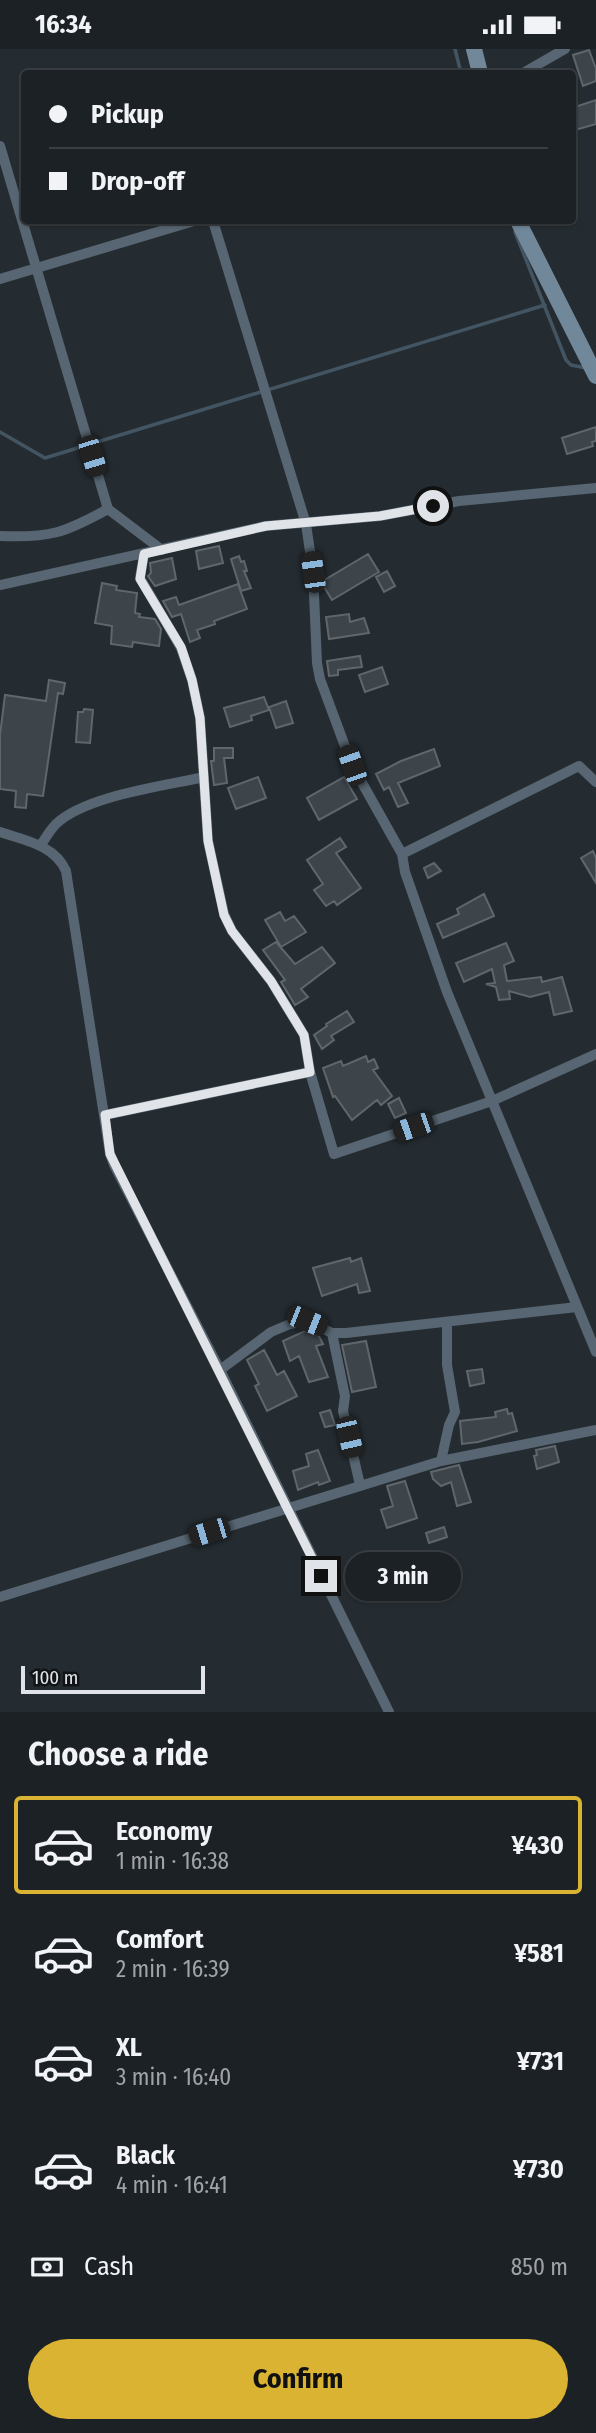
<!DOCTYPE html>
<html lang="en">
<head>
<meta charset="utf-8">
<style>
	body { margin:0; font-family:"Fira Sans Condensed",sans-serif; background:#292e32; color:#f1f3f6; height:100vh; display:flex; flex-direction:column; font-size:26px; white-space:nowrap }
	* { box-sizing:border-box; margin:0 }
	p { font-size:23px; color:#a0a3a7 }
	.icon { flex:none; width:38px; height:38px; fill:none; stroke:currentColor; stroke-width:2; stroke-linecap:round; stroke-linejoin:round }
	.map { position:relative; height:1663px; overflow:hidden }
	.panel { display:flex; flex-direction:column; background:#1c2125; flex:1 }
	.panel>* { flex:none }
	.guide { position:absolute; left:21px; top:21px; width:555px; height:154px; border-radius:7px; box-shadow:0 2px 5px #0004,0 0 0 2px #3a3e42; display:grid; align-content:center; height:154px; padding:0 28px; background:#1c2125 }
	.scale { position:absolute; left:21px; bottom:18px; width:184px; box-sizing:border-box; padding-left:7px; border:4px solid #e0e4e8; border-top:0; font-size:19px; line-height:24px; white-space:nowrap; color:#e0e4e8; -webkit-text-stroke:5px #111416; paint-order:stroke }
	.end { position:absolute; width:32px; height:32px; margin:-16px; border:9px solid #e0e4e8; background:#111; box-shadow:0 0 0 4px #111 }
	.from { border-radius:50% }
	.bubble { position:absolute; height:49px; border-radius:24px; background:#1c2125; box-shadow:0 2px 5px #0004,0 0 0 2px #3a3e42; font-size:23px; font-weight:700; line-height:49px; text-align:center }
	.car { position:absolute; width:21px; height:42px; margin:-21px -10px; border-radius:9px; box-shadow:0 0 5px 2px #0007; background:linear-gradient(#222 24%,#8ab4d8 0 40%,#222 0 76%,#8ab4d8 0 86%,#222 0) }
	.guide b { display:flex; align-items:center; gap:24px; height:66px; font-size:26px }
	.guide b+b { border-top:2px solid #3a3e42 }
	.guide i { width:18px; height:18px; background:#f1f3f6 }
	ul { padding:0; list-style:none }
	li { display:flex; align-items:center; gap:21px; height:98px; margin:0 14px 10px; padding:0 14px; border:4px solid transparent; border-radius:7px }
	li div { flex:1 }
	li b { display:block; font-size:26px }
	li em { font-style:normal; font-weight:700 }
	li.on { border-color:#dab333 }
	li>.icon { width:63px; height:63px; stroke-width:1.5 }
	h2 { padding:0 28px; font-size:32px; line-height:84px }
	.pay { display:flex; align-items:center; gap:18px; height:77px; padding:0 28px; font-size:26px }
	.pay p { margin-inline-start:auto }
	.button { display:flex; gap:14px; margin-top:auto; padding:14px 28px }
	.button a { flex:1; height:80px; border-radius:42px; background:#dab333; color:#111; font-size:28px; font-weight:700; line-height:80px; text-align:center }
	.status { display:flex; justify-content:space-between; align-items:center; height:49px; padding:0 35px; background:#1c2125; direction:ltr }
	.status svg { height:19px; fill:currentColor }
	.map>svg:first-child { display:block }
</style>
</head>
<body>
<div class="status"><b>16:34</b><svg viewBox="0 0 49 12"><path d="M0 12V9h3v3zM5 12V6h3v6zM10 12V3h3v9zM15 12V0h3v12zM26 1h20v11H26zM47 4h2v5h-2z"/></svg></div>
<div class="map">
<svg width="596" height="1663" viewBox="0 0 596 1663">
	<rect width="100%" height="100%" fill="#252c31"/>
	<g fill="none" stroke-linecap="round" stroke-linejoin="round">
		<path stroke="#435562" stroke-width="3.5" d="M455 0 461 24
			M515 183 566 311 571 316 586 319
			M0 383 45 409 545 256"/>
	</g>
	<path fill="#3d454b" stroke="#5f676d" stroke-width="2" d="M589 1 596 20V32L583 37 573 6Z
		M596 51V75L572 82V59Z
		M596 378V392L592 393 593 397 567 405 562 389Z
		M219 497 223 514 199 520 196 502Z
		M368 505 379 523 332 551 321 533Z
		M239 507 241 513 244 512 247 522H244L251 539 241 542 231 510Z
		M172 509 176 530 155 537 148 527 151 524 150 514Z
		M387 522 395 537 384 543 376 528Z
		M102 534 117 537 116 541 137 544 135 564 140 565 139 568 155 570 161 580 159 597 133 593 132 598 111 595 112 577 95 574Z
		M238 535 247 560 214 572 215 575 197 581 200 589 190 593 181 565 172 568 163 552 176 548 179 556Z
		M349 565 350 573 364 569 369 584 329 590 326 568Z
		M360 607 362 618 338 621V626L329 627 327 612Z
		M382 618 388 635 365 643 359 626Z
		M49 631 65 634 63 645 58 644 43 747 27 745 26 759 15 758 16 742 0 740V686L5 646 46 652Z
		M264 648 269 661 251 667 252 671 230 678 224 659Z
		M286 652 293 674 276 679 269 658Z
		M84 660 93 661 90 694 76 693 78 663H83Z
		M214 699H233V709H224L227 734 214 736 211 712H214Z
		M434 700 440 717 398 734 408 754 398 758 389 738 384 741 376 725 401 712Z
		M258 728 266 749 236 760 228 739Z
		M344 728 357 750 319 771 307 749Z
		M340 789 346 798 336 804 361 839 337 856 334 852 326 857 314 841 323 835 307 811Z
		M593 802 596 809V834L581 809Z
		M434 814 441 822 428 829 424 819Z
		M484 845 494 867 443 889 437 875 459 865 457 860Z
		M280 863 285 872 294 867 306 883 281 898 265 871Z
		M276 893 295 915 322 898 335 914 301 940 308 948 295 956 281 933 285 931 263 901Z
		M506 894 514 912 504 916 507 932 541 928 542 933 562 928 572 962 554 966 549 943 530 948 509 942 510 950 499 951 496 938 486 935 495 934 492 920 464 933 456 914Z
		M347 962 354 973 331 987 334 991 322 1000 314 986 327 977 326 975Z
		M366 1007 368 1013 374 1010 378 1019 373 1021 392 1047 381 1056 377 1051 352 1071 335 1047 333 1048 323 1019 341 1012 343 1017Z
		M399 1049 406 1064 395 1069 388 1055Z
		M350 1209 351 1213 361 1209 370 1242 359 1244 357 1235 322 1247 313 1219Z
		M307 1281 319 1287 323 1295 316 1297 328 1328 309 1333 299 1307 290 1312 283 1292Z
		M366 1292 376 1338 352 1343 342 1296Z
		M264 1301 277 1326 284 1322 297 1347 267 1362 255 1337 259 1335 247 1311Z
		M482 1320 484 1334 470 1337 467 1322Z
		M507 1360 508 1365 512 1364 517 1382 478 1393 462 1395 460 1372 496 1368 495 1363Z
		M330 1361 335 1376 325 1378 320 1364Z
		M555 1397 559 1413 537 1420 534 1407 537 1406 536 1401Z
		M318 1401 330 1432 319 1436 318 1433 298 1441 293 1422 309 1417 306 1405Z
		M459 1416 471 1453 457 1457 451 1433 441 1437 433 1430 431 1423Z
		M405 1432 417 1469 387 1479 381 1461 393 1457 387 1437Z
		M444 1478 447 1488 429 1494 426 1484Z"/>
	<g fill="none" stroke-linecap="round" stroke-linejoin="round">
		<path stroke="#576672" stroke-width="10" d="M523 24 565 0
			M0 97 108 460 162 501
			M213 172 306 475 313 523 317 614 320 630 352 716 402 805 405 823 447 943 596 1303
			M0 230 194 172
			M0 487C51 489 64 484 108 460
			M144 505 140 529 181 599 192 631 200 669 208 792 224 865 232 882 271 932 304 986 310 1023 334 1105 492 1052 596 1005
			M0 536 266 477 380 467 459 452 596 439
			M0 783C24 791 55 796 66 822L110 1105 114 1116 220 1321 389 1663
			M40 797C45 790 50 781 56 775 85 747 164 737 204 728
			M402 805 579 717 596 733
			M105 1066 310 1023
			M332 1284 345 1347 343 1362 360 1436
			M220 1321 271 1283 290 1275 307 1272 332 1284H346L577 1258
			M441 1412 449 1376 455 1363 447 1316V1273
			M0 1548 441 1412 596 1381"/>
		<path stroke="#70889a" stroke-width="16" d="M474 0 480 24
			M518 172 596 327"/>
	</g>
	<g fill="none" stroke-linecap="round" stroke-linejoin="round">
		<path stroke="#e0e4e8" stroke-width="9" d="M321 1527 110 1105 105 1066 310 1023 304 986 271 932 232 882 224 866 208 792 200 669 192 631 181 598 140 530 144 505 266 477 380 467 433 457"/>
	</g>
</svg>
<div class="scale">100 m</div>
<i class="end from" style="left:433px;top:457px"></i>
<i class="end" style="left:321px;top:1527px"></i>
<div class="bubble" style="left:345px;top:1503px;width:116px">3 min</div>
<i class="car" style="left:92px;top:407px;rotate:163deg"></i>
<i class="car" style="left:313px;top:523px;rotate:352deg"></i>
<i class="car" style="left:352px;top:716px;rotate:341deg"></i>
<i class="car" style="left:413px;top:1078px;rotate:251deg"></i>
<i class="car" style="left:307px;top:1272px;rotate:112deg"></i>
<i class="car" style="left:349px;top:1388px;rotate:167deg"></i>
<i class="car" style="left:209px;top:1483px;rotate:253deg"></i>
<div class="guide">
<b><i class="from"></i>Pickup</b>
<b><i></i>Drop-off</b>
</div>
</div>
<section class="panel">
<h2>Choose a ride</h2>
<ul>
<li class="on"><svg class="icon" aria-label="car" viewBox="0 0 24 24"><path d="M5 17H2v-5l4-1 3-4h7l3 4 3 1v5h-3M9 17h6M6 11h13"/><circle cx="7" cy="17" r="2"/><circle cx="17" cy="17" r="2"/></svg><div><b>Economy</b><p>1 min · 16:38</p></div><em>¥430</em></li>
<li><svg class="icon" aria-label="car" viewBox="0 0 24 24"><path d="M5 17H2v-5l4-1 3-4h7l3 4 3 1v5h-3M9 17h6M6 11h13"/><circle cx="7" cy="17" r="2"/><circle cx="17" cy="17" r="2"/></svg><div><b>Comfort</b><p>2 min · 16:39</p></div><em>¥581</em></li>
<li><svg class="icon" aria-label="car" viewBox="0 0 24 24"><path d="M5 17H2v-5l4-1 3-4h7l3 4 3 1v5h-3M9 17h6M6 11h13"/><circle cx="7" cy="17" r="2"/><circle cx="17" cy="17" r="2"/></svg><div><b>XL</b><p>3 min · 16:40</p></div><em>¥731</em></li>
<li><svg class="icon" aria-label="car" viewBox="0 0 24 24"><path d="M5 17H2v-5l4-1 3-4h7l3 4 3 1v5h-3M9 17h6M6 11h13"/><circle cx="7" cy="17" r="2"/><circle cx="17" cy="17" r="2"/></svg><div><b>Black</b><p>4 min · 16:41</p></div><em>¥730</em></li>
</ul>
<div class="pay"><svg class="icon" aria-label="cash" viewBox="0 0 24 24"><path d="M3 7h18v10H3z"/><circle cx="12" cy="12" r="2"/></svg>Cash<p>850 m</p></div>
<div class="button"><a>Confirm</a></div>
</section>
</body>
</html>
